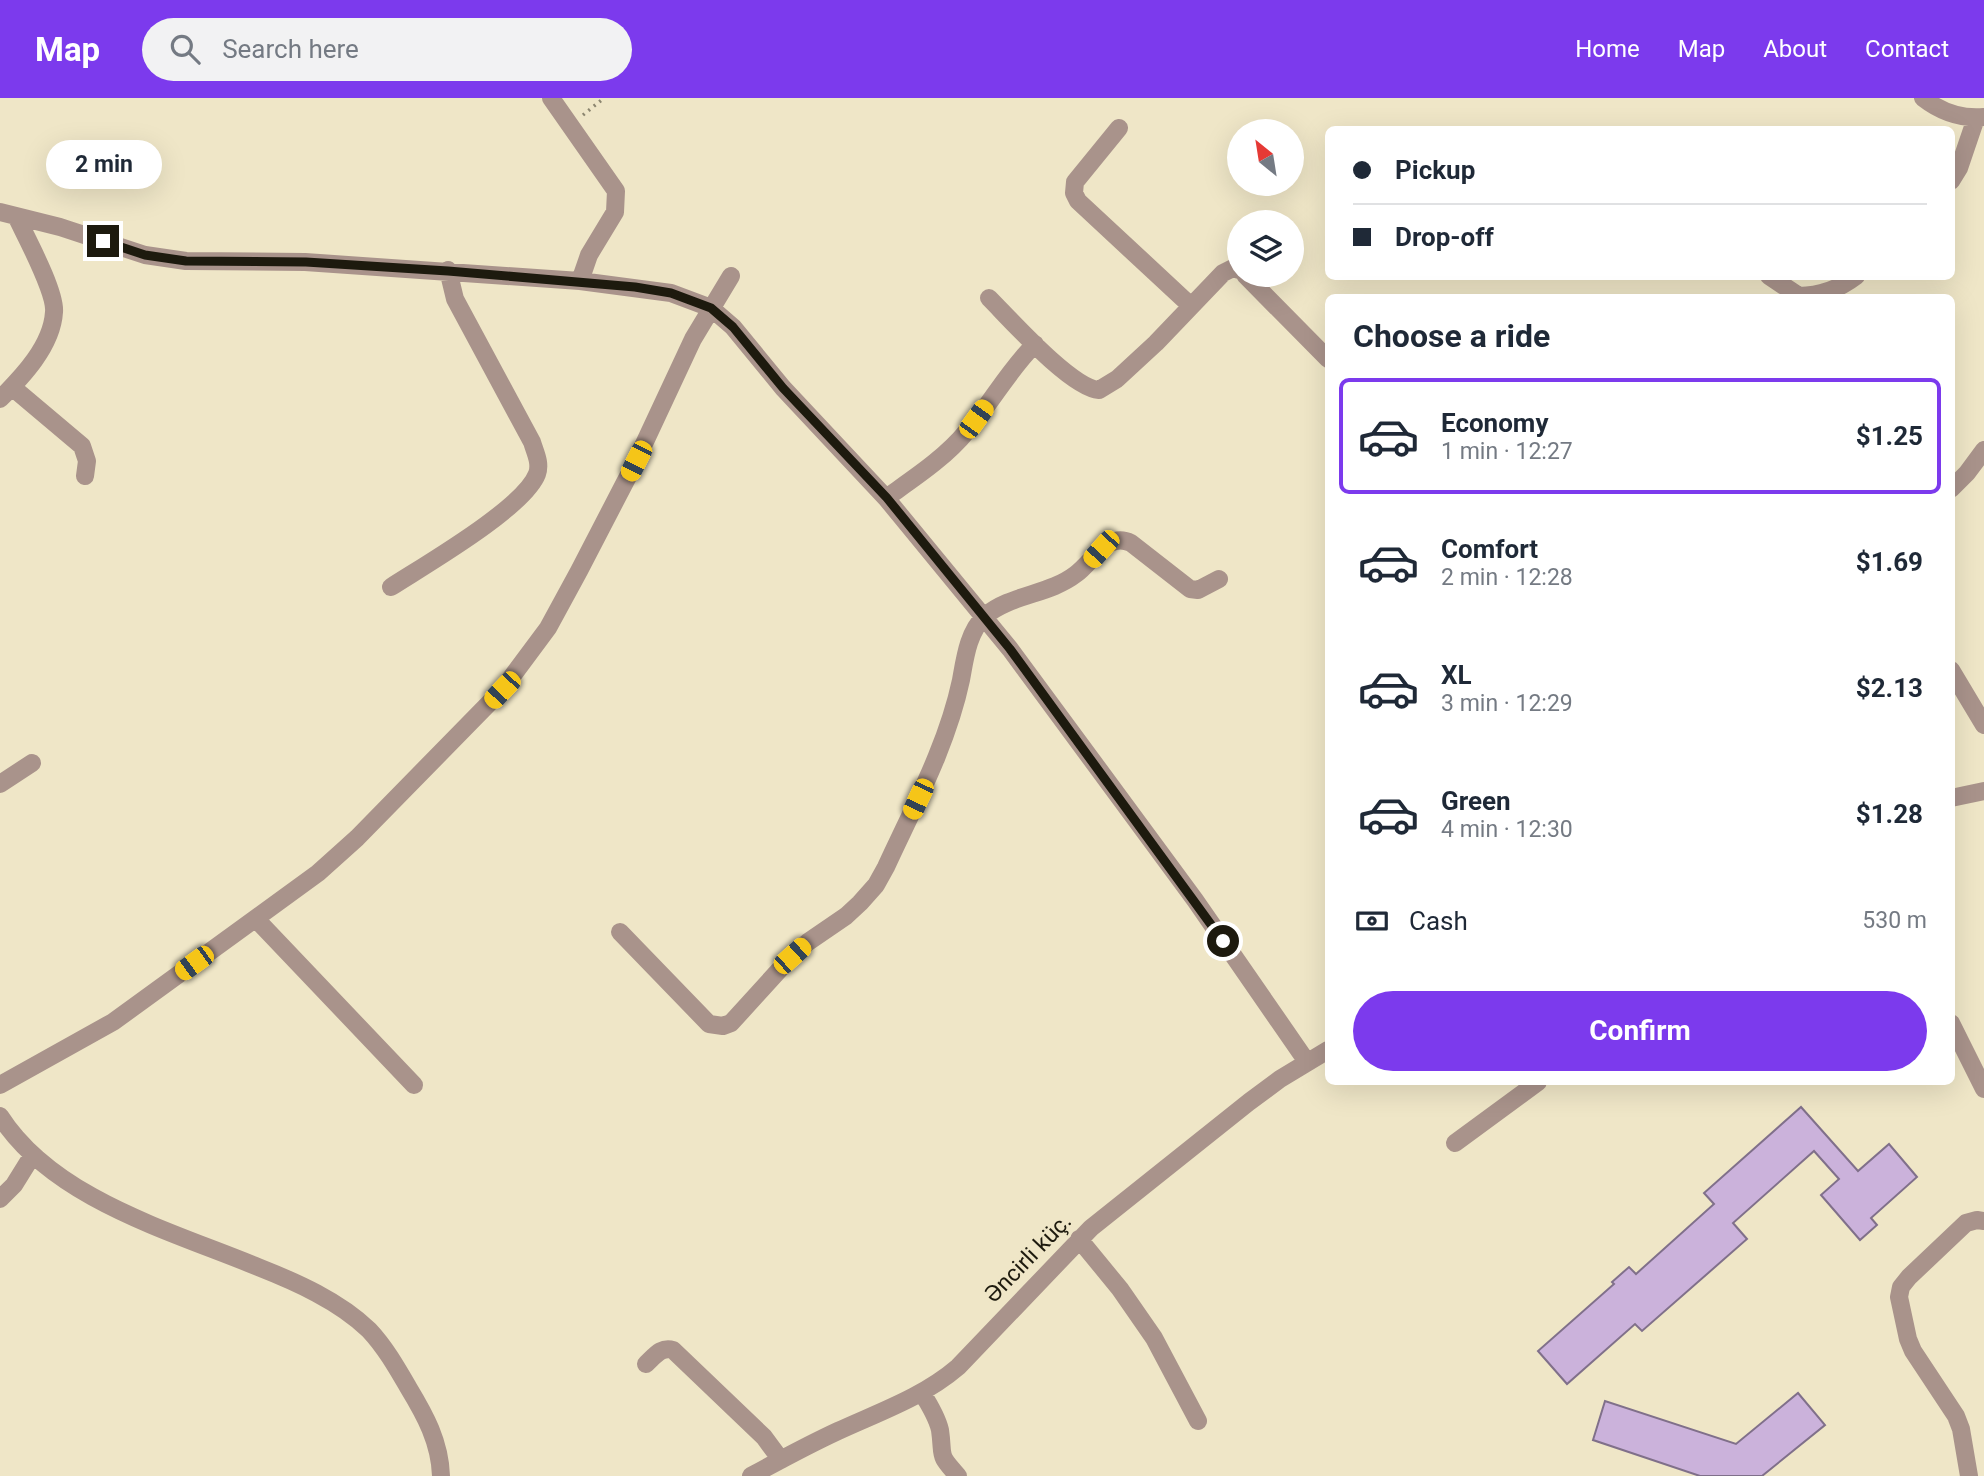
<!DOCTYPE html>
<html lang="en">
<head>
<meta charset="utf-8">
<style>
	body { margin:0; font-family:Roboto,sans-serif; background:#f2f2f3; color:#1f2937; height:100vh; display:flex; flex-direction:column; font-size:26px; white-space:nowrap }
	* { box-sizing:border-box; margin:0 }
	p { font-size:23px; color:#747a83 }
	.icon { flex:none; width:38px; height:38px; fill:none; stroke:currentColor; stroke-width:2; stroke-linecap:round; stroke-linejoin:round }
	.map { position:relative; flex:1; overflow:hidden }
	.panel { position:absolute; left:1325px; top:196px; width:630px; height:791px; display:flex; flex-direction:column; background:#fff; border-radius:10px; box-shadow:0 7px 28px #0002 }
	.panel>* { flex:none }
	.hud { position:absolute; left:1325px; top:28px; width:630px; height:154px; border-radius:10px; box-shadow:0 7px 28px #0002; display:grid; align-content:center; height:154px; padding:0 28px; background:#fff }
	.needle { width:46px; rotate:330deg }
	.controls { position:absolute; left:1227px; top:21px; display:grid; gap:14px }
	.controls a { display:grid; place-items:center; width:77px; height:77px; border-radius:50%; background:#fff; box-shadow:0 7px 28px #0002; font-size:35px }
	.end { position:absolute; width:32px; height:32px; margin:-16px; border:9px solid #1d1a0e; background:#fff; box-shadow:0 0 0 4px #fff }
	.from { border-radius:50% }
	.bubble { position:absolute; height:49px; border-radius:24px; background:#fff; box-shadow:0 7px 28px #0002; font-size:23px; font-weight:700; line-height:49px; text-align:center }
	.car { position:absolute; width:21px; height:42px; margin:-21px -10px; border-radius:9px; box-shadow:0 0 5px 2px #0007; background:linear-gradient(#f5c518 24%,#345 0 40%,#f5c518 0 76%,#345 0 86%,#f5c518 0) }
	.hud b { display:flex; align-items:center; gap:24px; height:66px; font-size:26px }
	.hud b+b { border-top:2px solid #e0e1e3 }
	.hud i { width:18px; height:18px; background:#1f2937 }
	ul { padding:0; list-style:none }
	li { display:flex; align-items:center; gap:21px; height:116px; margin:0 14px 10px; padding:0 14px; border:4px solid transparent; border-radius:10px }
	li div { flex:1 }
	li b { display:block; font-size:26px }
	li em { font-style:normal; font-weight:700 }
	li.current { border-color:#7c3aed }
	li>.icon { width:63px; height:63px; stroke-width:1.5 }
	h2 { padding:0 28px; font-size:32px; line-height:84px }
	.pay { display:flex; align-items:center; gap:18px; height:77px; padding:0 28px; font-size:26px }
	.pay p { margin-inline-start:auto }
	.cta { display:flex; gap:14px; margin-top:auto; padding:14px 28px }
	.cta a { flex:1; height:80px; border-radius:42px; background:#7c3aed; color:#fff; font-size:28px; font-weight:700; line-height:80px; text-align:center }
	header { display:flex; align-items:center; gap:42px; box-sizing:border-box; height:98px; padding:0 35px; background:#7c3aed; color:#fff }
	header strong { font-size:33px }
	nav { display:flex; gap:38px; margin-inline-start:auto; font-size:24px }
	.search { width:490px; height:63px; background:#f2f2f3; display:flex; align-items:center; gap:18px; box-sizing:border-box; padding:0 24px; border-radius:38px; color:#747a83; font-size:26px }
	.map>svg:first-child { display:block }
</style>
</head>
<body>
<header>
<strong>Map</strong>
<div class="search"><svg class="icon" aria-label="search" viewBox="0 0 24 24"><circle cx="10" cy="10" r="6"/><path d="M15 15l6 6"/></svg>Search here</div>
<nav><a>Home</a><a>Map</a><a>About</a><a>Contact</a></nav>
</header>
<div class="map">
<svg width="1984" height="1378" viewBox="0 0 1984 1378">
	<rect width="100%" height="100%" fill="#efe6c7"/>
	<path fill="#cbb2db" stroke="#80708a" stroke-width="2" d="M1801 1009 1858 1073 1889 1046 1917 1079 1871 1120 1877 1127 1860 1142 1821 1097 1839 1081 1814 1053 1733 1125 1747 1141 1642 1233 1635 1226 1567 1286 1538 1253 1614 1186 1612 1184 1629 1169 1636 1176 1714 1106 1704 1095Z
		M1798 1295 1825 1327 1762 1378H1700L1593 1342 1605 1303 1736 1346Z"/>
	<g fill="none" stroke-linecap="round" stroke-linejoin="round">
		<path stroke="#8b856f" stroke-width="3.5" stroke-dasharray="2 5" stroke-linecap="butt" d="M583 17 604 0"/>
		<path stroke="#a9938b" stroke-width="18" d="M551 0 616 93 615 114 589 157 580 183
			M1923 0C1941 14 1962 21 1984 19
			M1119 30 1075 84 1074 95 1078 103 1191 208
			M1951 83 1959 70 1976 20
			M0 114 60 129 145 157 186 163 305 164 580 183 671 195 711 210 733 229 783 290 886 400 1010 551 1195 802 1307 964
			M1245 177 1328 261
			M1769 178 1799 198C1820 198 1839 191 1856 178
			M989 200C1010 221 1071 290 1099 292L1117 281 1156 245 1223 175 1233 170 1239 172
			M12 289 82 348 87 363 85 378
			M0 301C22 279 52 248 54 214 56 194 26 139 16 118
			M1951 391 1967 375 1984 352
			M886 400C914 380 945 360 967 333 991 305 1008 273 1035 246
			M391 489C425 467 524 410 537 376 541 365 535 354 532 344L455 201 448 172
			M1951 572 1984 627
			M0 686 32 665
			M1951 700 1984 693
			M256 821 414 987
			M620 834 709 926 723 928 731 925 792 858 808 844 846 818 860 805 876 787 886 769C914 708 947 648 961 582 965 560 968 534 985 518 1011 496 1049 497 1076 476 1093 464 1107 433 1131 445L1190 491 1198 492 1219 481
			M1951 925 1984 991
			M0 987 113 924 318 775 357 740 502 592 548 530 579 473 636 363 693 241 731 178
			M0 1018C53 1101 171 1133 258 1169 296 1184 339 1203 369 1232 385 1249 397 1270 408 1289 425 1317 440 1344 441 1378
			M1455 1045 1538 984
			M0 1101 14 1087 32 1058
			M1079 1141 1120 1191 1154 1240 1198 1323
			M646 1266C654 1259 661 1248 673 1252L764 1339 781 1362
			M922 1295C929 1306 937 1319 940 1332 944 1360 937 1355 958 1378
			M751 1378C780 1362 808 1347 838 1333 879 1314 923 1299 958 1269L1091 1130 1249 1004 1280 981 1328 952
			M1969 1378 1961 1331 1956 1318 1913 1253 1908 1241 1899 1199 1901 1189 1909 1179 1966 1125 1977 1122 1984 1123"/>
	</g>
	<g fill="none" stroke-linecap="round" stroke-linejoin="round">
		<path stroke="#1d1a0e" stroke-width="9" d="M103 143 145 157 186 163 306 164 448 173 635 189 671 195 711 210 733 229 783 290 887 400 1010 551 1223 843"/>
	</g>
	<g text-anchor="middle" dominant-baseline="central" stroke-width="6" stroke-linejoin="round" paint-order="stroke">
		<g font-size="23" fill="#1d1a0e" stroke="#efe6c7">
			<text transform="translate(1028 1160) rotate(-46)">Əncirli küç.</text>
		</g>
	</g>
</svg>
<div class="controls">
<a><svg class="needle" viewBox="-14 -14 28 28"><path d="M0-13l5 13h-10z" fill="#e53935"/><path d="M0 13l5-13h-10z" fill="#747a83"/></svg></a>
<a><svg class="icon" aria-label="layers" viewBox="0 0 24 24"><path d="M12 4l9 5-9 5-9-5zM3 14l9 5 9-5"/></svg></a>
</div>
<i class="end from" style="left:1223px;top:843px"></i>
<i class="end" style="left:103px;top:143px"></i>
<div class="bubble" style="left:46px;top:42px;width:116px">2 min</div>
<i class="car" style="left:976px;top:321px;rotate:36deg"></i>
<i class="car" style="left:636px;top:363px;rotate:207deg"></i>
<i class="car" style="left:1101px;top:451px;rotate:222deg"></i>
<i class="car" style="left:502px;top:592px;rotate:223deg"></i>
<i class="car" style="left:918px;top:701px;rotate:205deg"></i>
<i class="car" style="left:792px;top:858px;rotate:48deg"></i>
<i class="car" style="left:194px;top:865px;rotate:234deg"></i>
<div class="hud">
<b><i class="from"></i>Pickup</b>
<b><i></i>Drop-off</b>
</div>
<section class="panel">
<h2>Choose a ride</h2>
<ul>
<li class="current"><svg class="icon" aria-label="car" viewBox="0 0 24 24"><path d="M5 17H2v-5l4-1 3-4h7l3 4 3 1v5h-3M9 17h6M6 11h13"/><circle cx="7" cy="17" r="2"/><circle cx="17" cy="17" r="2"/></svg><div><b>Economy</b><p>1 min · 12:27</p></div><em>$1.25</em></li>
<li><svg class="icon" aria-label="car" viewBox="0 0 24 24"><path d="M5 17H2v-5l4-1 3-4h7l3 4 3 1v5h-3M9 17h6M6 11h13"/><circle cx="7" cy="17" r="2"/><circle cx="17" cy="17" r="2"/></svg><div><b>Comfort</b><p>2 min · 12:28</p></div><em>$1.69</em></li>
<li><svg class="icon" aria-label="car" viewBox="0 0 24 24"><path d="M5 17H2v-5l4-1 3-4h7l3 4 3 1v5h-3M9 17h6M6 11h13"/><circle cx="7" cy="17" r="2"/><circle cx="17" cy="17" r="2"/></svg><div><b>XL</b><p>3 min · 12:29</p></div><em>$2.13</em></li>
<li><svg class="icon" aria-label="car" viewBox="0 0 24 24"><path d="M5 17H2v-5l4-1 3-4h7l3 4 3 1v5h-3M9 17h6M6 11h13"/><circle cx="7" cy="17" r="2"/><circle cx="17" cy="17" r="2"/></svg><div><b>Green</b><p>4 min · 12:30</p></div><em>$1.28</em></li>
</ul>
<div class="pay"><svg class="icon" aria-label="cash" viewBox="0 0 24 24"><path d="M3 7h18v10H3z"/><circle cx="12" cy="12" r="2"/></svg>Cash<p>530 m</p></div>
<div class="cta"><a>Confirm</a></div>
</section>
</div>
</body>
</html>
